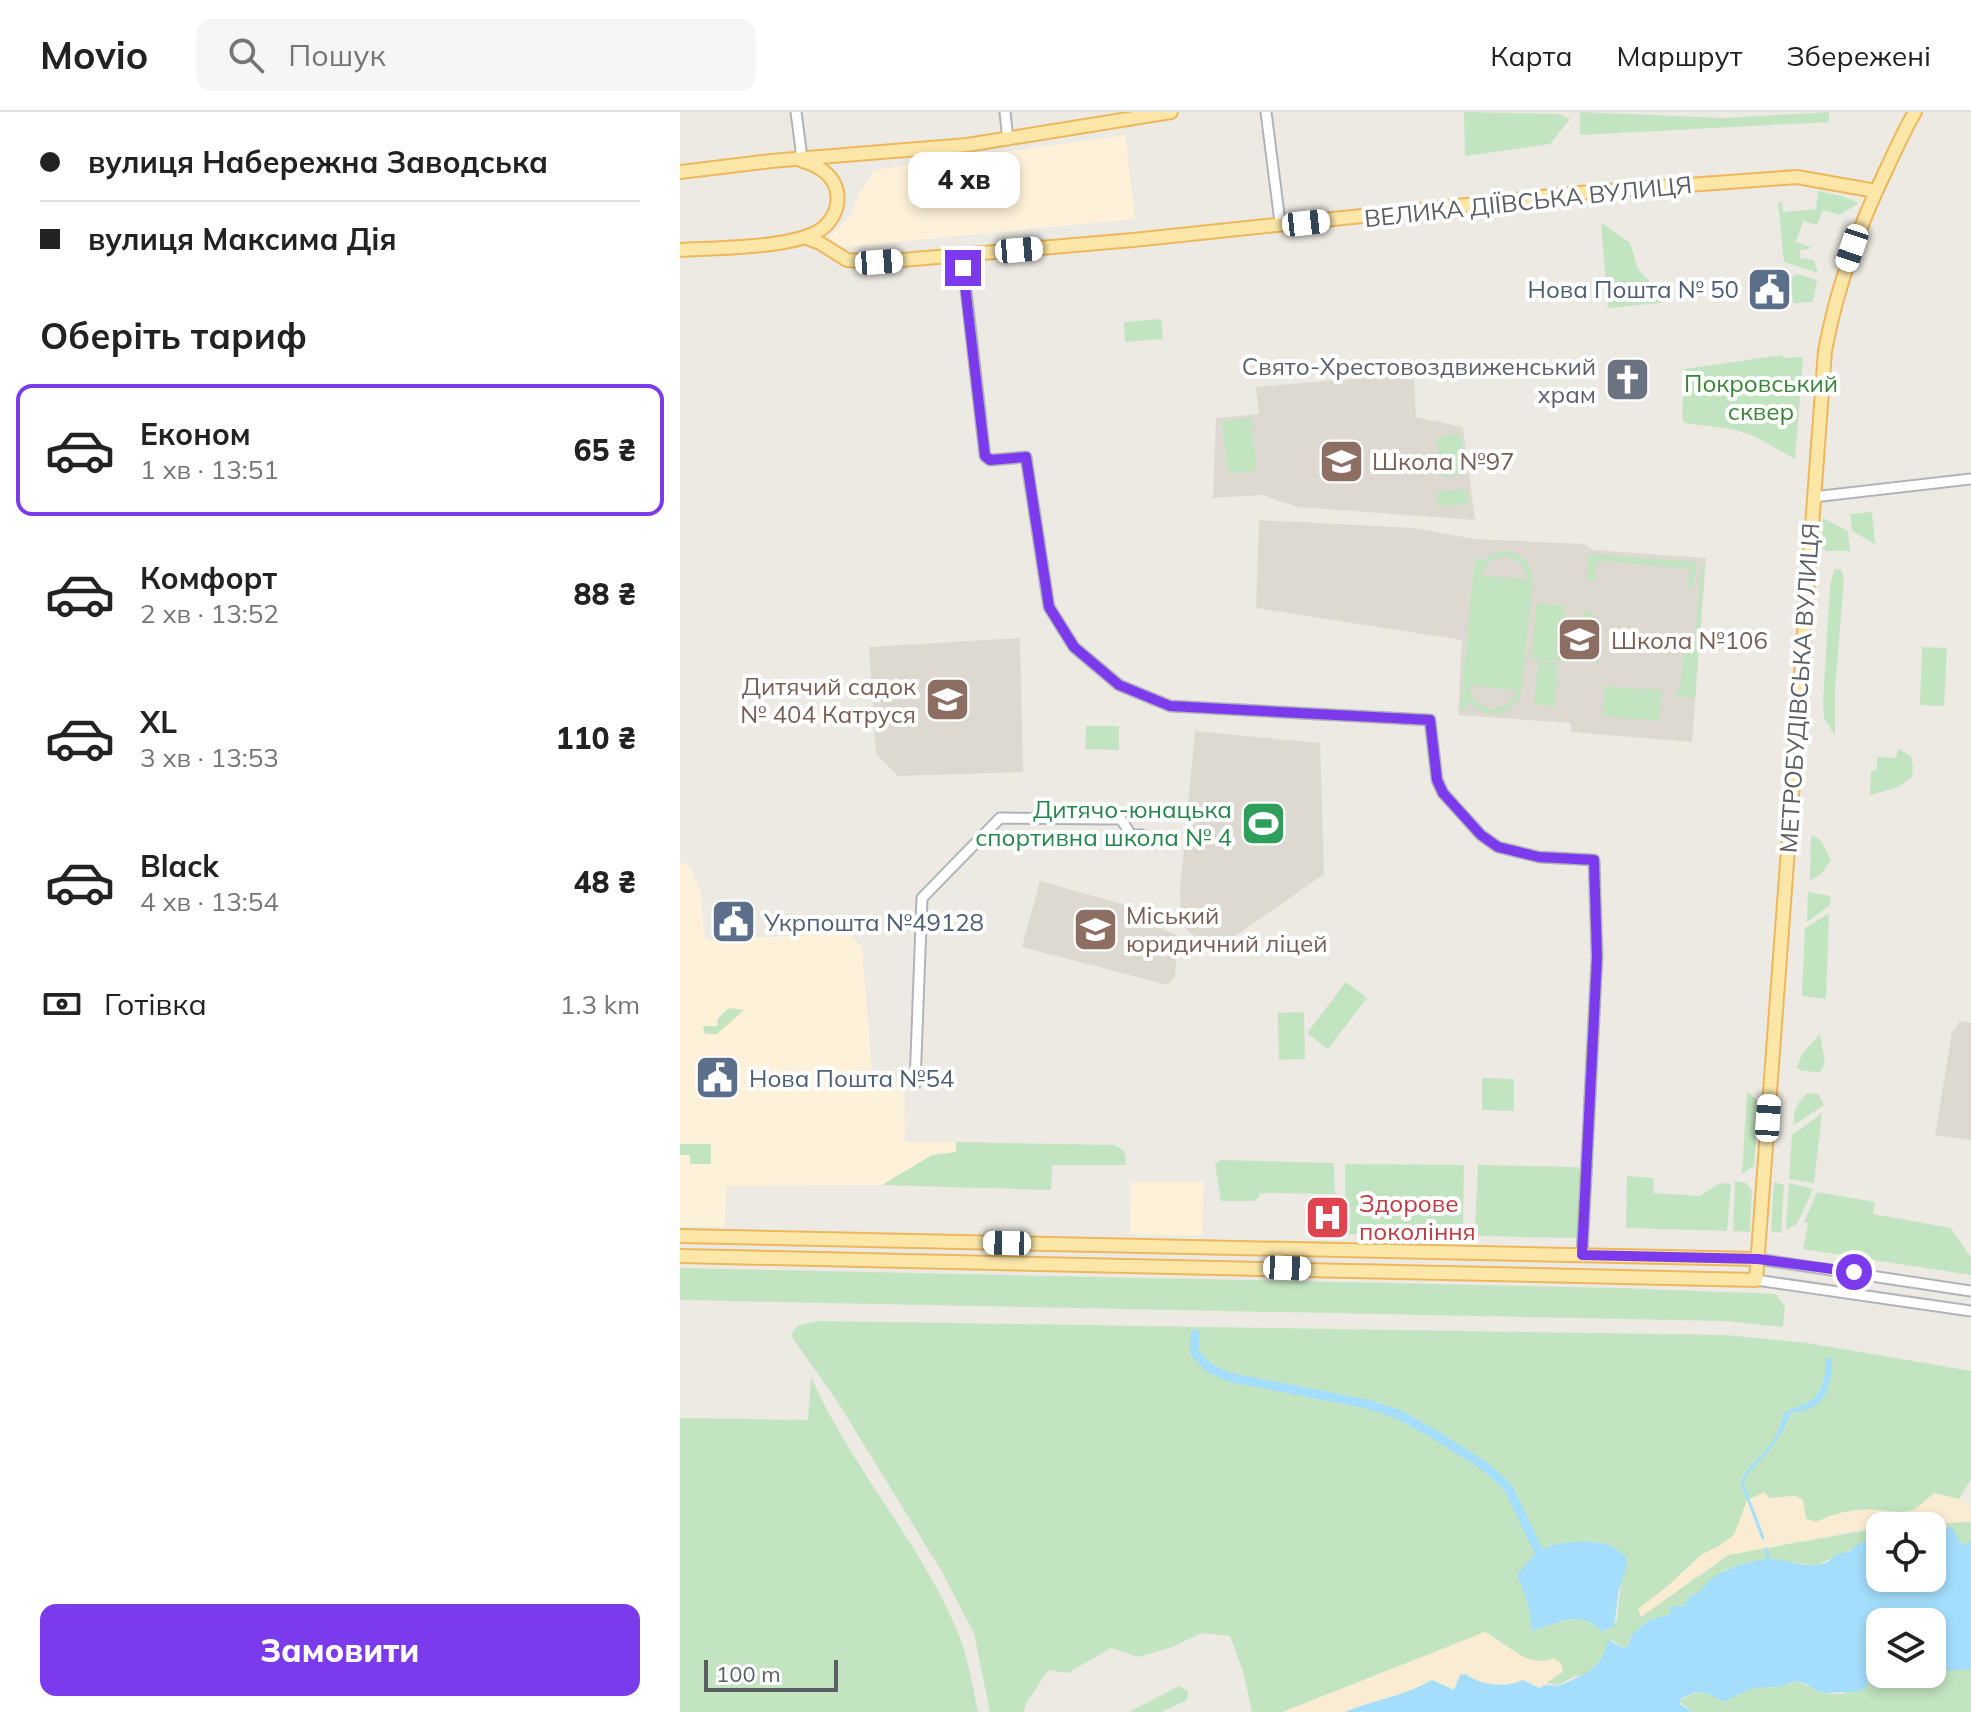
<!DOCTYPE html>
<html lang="uk">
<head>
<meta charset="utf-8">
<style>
	body { margin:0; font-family:Mulish,sans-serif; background:#f6f6f6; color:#222; height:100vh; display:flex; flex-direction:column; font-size:30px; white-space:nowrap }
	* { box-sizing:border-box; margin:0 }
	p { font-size:26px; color:#767676 }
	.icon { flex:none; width:44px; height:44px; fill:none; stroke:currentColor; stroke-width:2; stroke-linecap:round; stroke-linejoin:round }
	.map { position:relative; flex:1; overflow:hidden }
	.sheet { display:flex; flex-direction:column; background:#fff; width:680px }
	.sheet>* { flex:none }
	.hud { display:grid; align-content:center; height:176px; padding:0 40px; background:#fff }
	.fabs { position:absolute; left:1186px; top:1400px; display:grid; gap:16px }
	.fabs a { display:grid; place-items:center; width:80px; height:80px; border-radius:16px; background:#fff; box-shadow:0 4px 12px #0003; font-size:40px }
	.scale { position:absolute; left:24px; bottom:20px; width:134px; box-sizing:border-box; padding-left:8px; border:4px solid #5b5f63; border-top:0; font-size:22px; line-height:28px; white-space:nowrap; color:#5b5f63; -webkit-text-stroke:6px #fff; paint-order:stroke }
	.end { position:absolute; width:36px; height:36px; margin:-18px; border:10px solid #7c3aed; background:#fff; box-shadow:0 0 0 4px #fff }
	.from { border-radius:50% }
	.bubble { position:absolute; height:56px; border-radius:16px; background:#fff; box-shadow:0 4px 12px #0003; font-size:26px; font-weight:800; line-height:56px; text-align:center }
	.car { position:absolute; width:24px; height:48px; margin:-24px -12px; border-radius:10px; box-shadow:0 0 6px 2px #0007; background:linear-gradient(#fff 24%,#345 0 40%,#fff 0 76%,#345 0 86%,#fff 0) }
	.hud b { display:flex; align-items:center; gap:28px; height:76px; font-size:30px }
	.hud b+b { border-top:2px solid #e0e0e0 }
	.hud i { width:20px; height:20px; background:#222 }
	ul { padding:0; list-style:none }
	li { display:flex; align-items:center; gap:24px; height:132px; margin:0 16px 12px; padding:0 24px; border:4px solid transparent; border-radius:16px }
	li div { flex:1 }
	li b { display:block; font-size:30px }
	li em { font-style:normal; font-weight:800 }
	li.selected { border-color:#7c3aed }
	li>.icon { width:72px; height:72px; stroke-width:1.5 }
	h2 { padding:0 40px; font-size:36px; line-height:96px }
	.pay { display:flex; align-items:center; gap:20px; height:88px; padding:0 40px; font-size:30px }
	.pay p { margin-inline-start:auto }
	.primary-button { display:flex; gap:16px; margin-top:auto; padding:16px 40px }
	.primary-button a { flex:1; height:92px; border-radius:16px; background:#7c3aed; color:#fff; font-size:32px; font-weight:800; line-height:92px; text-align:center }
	header { display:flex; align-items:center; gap:48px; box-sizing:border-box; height:112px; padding:0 40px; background:#fff; border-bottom:2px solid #e0e0e0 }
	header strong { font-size:38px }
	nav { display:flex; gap:44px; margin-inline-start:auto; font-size:28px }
	.search { width:560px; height:72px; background:#f6f6f6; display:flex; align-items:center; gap:20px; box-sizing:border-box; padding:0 28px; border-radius:16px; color:#767676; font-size:30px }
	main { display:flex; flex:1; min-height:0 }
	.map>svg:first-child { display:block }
</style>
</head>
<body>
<header>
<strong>Movio</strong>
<div class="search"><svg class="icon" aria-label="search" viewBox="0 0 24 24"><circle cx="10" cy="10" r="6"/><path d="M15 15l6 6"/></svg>Пошук</div>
<nav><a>Карта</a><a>Маршрут</a><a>Збережені</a></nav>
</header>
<main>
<section class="sheet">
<div class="hud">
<b><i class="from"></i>вулиця Набережна Заводська</b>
<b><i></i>вулиця Максима Дія</b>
</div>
<h2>Оберіть тариф</h2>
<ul>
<li class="selected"><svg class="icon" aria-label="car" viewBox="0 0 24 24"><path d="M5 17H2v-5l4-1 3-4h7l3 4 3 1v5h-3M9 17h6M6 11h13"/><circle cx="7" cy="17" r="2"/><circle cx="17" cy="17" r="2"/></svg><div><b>Економ</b><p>1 хв · 13:51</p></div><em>65 ₴</em></li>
<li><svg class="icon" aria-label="car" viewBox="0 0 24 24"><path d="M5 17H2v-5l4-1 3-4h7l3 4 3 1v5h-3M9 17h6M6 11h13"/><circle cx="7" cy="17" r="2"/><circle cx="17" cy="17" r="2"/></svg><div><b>Комфорт</b><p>2 хв · 13:52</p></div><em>88 ₴</em></li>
<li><svg class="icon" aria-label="car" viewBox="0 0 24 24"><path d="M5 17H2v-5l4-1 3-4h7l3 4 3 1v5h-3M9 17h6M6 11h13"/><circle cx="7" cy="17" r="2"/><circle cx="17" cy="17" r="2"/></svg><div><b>XL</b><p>3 хв · 13:53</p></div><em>110 ₴</em></li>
<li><svg class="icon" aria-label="car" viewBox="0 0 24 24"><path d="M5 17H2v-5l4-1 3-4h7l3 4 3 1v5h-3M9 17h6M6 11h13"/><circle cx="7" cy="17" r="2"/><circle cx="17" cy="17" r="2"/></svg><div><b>Black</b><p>4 хв · 13:54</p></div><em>48 ₴</em></li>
</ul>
<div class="pay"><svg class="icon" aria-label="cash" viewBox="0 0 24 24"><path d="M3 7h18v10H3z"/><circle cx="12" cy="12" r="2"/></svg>Готівка<p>1.3 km</p></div>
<div class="primary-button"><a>Замовити</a></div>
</section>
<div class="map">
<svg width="1291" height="1600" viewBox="0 0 1291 1600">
	<rect width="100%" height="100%" fill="#edeae3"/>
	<path fill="#fdf1d9" d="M445 23 455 107 156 136 148 127 171 103 178 84 194 58Z
		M0 750 10 755 20 777 25 828 131 823 135 818 163 817 168 820 182 836 193 971H224L225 1030H276V1040L252 1043 202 1073 47 1074 44 1115H0Z
		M451 1070H524L522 1124 450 1122Z"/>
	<path fill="#ddd9d1" d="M708 264 734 268 736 305 783 315 795 408 618 395 583 383 533 386 536 306 579 302 576 275Z
		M579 408 734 416 794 427 904 432 913 438 1026 446 1012 630 891 620V611L778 603 782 528 576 496Z
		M340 526 343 660 218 664 196 642 189 535Z
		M515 619 640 631 644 762 545 831 513 823 501 813 500 778Z
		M360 769 445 793 465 810 499 824 495 864 492 868 488 873 342 835Z
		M1280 909 1291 911V1028L1255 1023 1272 920Z"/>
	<path fill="#c3e4c0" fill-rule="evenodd" d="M784 0 879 2 890 7 870 32 785 44Z
		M900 0 1044 6 1149 0V10L900 23Z
		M1138 79 1162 84 1179 91 1160 103 1143 98 1137 113 1123 109 1116 130 1130 135V137L1120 138V146L1134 148 1138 161 1104 150 1098 91 1102 90 1103 100 1136 97Z
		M921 110 950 131 958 157 989 190 928 196Z
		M1117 162 1137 168 1133 190 1113 191 1110 166Z
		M481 207 483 227 445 230 444 210Z
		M1102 243 1104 246 1121 245 1123 248 1115 347 1074 324 1052 317 1004 311 1002 304 1005 257Z
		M571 306 577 359 548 362 542 309Z
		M781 322 786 362 762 365 757 325Z
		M788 377 789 392 758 395 757 380Z
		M1192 400 1195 432 1172 419 1170 402Z
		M1143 406 1168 419 1170 439H1146L1142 436Z
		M822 438C839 440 851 450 853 468L841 583C828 605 804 608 788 589L786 597H780L795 445 802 448ZM827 444 843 453 848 468 801 463 810 448ZM789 574 790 573 837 579 827 593 810 598 794 588Z
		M909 442 1016 450 1014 475H1008L1009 456 917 449 915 469 907 468Z
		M1021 453 1025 454 1015 586 994 584 1000 576 1004 528H1015Z
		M1161 457 1164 468 1155 577V624L1144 606 1143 589 1150 474 1154 458Z
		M857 491 886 494 880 550 851 547Z
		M904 499 912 500 909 542 919 543 918 550 907 549 900 543Z
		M1242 535 1267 536 1264 594 1240 593Z
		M858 549 878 552 874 595 854 592Z
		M925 574 982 578 979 609 923 604Z
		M406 614H439V638L405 637Z
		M1218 637 1231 644 1233 655 1232 665 1219 675 1190 683 1191 660 1197 657V645L1216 646Z
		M1134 724 1141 729 1151 748 1141 762 1130 769 1131 725Z
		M1128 780 1151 784 1150 793 1127 810Z
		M1149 801 1146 887 1122 884 1125 816Z
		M666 870 687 886 648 937 627 921Z
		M49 896 64 898 37 922H25L23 914H37L38 906Z
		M624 900 625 947 599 948 598 901Z
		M1140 922 1145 951 1140 960 1122 959 1117 956 1122 942Z
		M802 966 834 967V999L802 998Z
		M1067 979 1079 990 1074 1054 1062 1062Z
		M1128 981 1138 982 1144 993 1114 1013C1113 999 1117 990 1128 981Z
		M1142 1001 1134 1071 1109 1067 1112 1023Z
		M276 1030 434 1033C445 1038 446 1041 446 1053H372L371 1078 202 1073 252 1043 276 1040Z
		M0 1032H31V1052H10V1043H0Z
		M540 1048 654 1051 655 1082 581 1081 575 1089H541L535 1052Z
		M665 1052 784 1053 783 1117 781 1124 669 1122 665 1113Z
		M798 1053 899 1055 901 1071 897 1126 798 1124 795 1116Z
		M947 1064 974 1066 973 1081 1020 1084 1040 1071 1051 1072 1047 1119 946 1116Z
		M1055 1069 1066 1071 1072 1078 1070 1120 1053 1119Z
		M1094 1070 1104 1073 1101 1121 1091 1119Z
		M1109 1071 1133 1077 1117 1112 1106 1118Z
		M1137 1080 1195 1090 1193 1102 1271 1116 1291 1146V1163L1123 1137 1128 1111 1124 1110Z
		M0 1156 940 1176 1096 1182 1105 1195 1103 1215 1046 1209 0 1188Z
		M140 1209 1045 1223 1128 1231 1291 1259V1367L1279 1387 1254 1381C1248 1386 1241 1393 1235 1397 1222 1402 1210 1399 1197 1398 1176 1396 1155 1401 1137 1410L1126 1407 1123 1388 1116 1384 1089 1386 1054 1423 1039 1434 1021 1443 989 1473 1019 1464 1048 1443 1200 1416V1424L1137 1453 1101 1450 1092 1447 1044 1458 1004 1494H992L989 1503 971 1507 952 1522 948 1534 943 1536 932 1528 920 1549 908 1562 893 1565 879 1573 866 1571 864 1550 845 1546 805 1520 603 1600H572L563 1559 550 1524 522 1521 492 1535 458 1545 431 1536 388 1561 368 1558 346 1592 344 1600H310L294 1521 262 1460 159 1292 112 1225 113 1218 120 1213ZM904 1429 928 1432 941 1470 937 1508 929 1517 922 1520C900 1496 876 1512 852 1519L848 1491 838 1463C861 1433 867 1432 904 1429Z
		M131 1265C170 1354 238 1427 276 1516 288 1543 292 1572 298 1600H0V1306L128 1308Z
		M1247 1410H1291V1432L1288 1430 1285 1433C1276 1429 1276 1420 1267 1415L1252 1418V1414H1211Z
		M1259 1557H1291V1600H1013L1000 1590C1011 1577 1032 1579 1044 1590L1073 1576 1109 1572 1115 1569 1152 1582H1162L1171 1578 1182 1579 1190 1568 1198 1569 1219 1562H1252Z
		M499 1574 508 1579 507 1588 481 1600H449Z"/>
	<path fill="#f9ecd2" d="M1085 1380 1089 1386 1116 1384 1123 1388 1126 1407 1136 1410C1155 1401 1176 1396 1197 1398 1210 1399 1222 1402 1235 1397 1241 1393 1248 1386 1254 1381L1279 1387 1291 1394V1410L1200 1414 1048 1443 961 1505 958 1497 989 1473 1021 1443 1039 1434 1054 1423 1067 1388Z
		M805 1520C827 1531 847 1558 873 1546L881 1551 883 1560 859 1576 848 1570 828 1574 803 1570 780 1563 774 1578 748 1569 733 1580 683 1592 665 1600H603Z"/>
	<path fill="#a4defc" d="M1146 1246H1152C1152 1262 1150 1284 1135 1294 1128 1298 1118 1299 1110 1302L1102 1322 1098 1320 1104 1301C1111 1297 1116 1295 1123 1293 1144 1284 1145 1265 1146 1246Z
		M1272 1415 1280 1430 1285 1433 1288 1429 1291 1432V1557L1252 1560V1510H1200V1562H1219L1198 1569 1190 1568 1183 1579 1146 1581 1135 1578 1127 1572 1115 1569 1102 1574 1073 1576 1044 1590C1029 1582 1020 1575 1001 1587L1000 1592 1013 1600H665C694 1588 725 1584 752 1568L774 1578 780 1563 786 1562C800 1574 827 1576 843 1568L859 1576C868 1570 875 1576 884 1572 897 1565 913 1561 921 1546 925 1540 926 1534 929 1528L943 1536 948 1534 952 1522 971 1507 989 1503 992 1494H1004L1010 1484C1022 1481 1024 1472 1034 1465 1048 1455 1072 1449 1088 1447 1108 1446 1140 1464 1155 1443L1170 1439 1178 1432 1200 1424V1466H1252V1418Z
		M904 1429 928 1432 946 1444 947 1454 939 1477 934 1514 922 1520C901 1496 876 1512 852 1519L848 1491 837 1463C861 1433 867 1432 904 1429Z"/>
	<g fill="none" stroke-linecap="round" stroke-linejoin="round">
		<path stroke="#a4defc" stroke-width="3" d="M1083 1426 1062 1371C1070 1350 1093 1340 1100 1318
			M1086 1437 1089 1447"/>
		<path stroke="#a4defc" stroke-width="9" d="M515 1222V1241L528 1255 548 1265 687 1292 718 1302 752 1321 806 1355 828 1375 859 1440"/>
		<defs>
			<path id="minor" d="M116 0 121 38 119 48
				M325 0 328 28
				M586 0 600 110 596 114
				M282 143 305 344 310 348 346 345 369 495 394 535 439 573 490 594 750 608 757 668 763 681 801 723 818 735 859 745 914 748 917 845 902 1143
				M1133 385 1291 367
				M235 972 242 786 320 706 441 707 451 723H462
				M1078 1147 1291 1179
				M1076 1168 1291 1199"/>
			<path id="major" d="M0 60 91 49 287 33 491 0
				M124 125 140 131 167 148 199 150 453 128 900 81 1008 73 1117 65 1196 79
				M0 138C35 136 105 136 135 121 150 114 160 97 157 80 154 63 138 53 122 49
				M0 1124 1078 1147
				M0 1144 1076 1168 1145 239C1157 174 1178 116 1207 56 1216 37 1224 18 1235 0"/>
		</defs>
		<use href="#minor" stroke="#b0b4b8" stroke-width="13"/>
		<use href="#major" stroke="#edb75c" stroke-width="16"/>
		<use href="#minor" stroke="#fff" stroke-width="9"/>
		<use href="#major" stroke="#fce7a9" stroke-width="12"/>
	</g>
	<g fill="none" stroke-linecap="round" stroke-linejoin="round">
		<path stroke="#7c3aed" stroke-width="10" d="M283 156 305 344 310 348 346 345 369 495 394 535 439 573 490 594 750 608 757 668 763 681 801 723 818 735 859 745 914 748 917 845 902 1143 1078 1147 1174 1160"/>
	</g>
	<defs>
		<symbol id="civic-square" viewBox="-11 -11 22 22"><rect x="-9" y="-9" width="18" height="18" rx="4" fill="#5c6f8a" stroke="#fff"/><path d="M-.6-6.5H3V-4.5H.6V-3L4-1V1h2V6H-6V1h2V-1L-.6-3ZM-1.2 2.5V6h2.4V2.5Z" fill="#fff"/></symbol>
		<symbol id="church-square" viewBox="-11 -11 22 22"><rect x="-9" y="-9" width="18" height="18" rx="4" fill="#6b7280" stroke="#fff"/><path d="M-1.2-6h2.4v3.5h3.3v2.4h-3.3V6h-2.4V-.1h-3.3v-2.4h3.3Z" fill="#fff"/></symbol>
		<symbol id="school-square" viewBox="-11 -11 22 22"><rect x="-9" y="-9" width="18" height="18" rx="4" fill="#8d6e63" stroke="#fff"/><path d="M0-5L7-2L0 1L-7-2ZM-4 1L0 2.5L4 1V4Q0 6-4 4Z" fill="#fff"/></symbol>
		<symbol id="stadium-square" viewBox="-11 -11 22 22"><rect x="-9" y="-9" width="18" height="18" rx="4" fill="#2e9e5b" stroke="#fff"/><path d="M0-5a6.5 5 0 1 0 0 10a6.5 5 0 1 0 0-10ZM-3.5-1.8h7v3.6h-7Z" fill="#fff"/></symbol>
		<symbol id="hospital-square" viewBox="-11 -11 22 22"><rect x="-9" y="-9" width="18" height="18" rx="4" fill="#e0444e" stroke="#fff"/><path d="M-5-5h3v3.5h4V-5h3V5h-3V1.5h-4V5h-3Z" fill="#fff"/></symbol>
	</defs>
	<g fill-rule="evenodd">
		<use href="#civic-square" x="1064" y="152" width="51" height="51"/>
		<use href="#church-square" x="922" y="242" width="51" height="51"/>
		<use href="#school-square" x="636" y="324" width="51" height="51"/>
		<use href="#school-square" x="874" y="502" width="51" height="51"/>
		<use href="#school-square" x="242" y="562" width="51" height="51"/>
		<use href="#stadium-square" x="558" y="686" width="51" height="51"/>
		<use href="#civic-square" x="28" y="784" width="51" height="51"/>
		<use href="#school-square" x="390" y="792" width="51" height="51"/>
		<use href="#civic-square" x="12" y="940" width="51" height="51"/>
		<use href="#hospital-square" x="622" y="1080" width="51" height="51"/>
	</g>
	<g text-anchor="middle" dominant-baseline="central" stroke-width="8" stroke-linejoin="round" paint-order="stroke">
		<g font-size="24" fill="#5b5f63" stroke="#fff">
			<text transform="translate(848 89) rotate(-6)">ВЕЛИКА ДІЇВСЬКА ВУЛИЦЯ</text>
			<text transform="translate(1119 576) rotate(-86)">МЕТРОБУДІВСЬКА ВУЛИЦЯ</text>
		</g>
		<g font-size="24" fill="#4e5e75" stroke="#fff" text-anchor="start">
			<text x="1059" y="177" text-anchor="end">Нова Пошта № 50</text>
			<text x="84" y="810">Укрпошта №49128</text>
			<text x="69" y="966">Нова Пошта №54</text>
		</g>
		<g font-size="24" fill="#5b616d" stroke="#fff" text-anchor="end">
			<text x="916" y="254">Свято-Хрестовоздвиженський<tspan x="916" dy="28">храм</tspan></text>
		</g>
		<g font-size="24" fill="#3b8538" stroke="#fff">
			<text x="1081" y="271">Покровський<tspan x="1081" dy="28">сквер</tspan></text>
		</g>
		<g font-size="24" fill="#785e54" stroke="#fff" text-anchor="start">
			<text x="692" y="349">Школа №97</text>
			<text x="931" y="528">Школа №106</text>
			<text x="236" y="574" text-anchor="end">Дитячий садок<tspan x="236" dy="28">№ 404 Катруся</tspan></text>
			<text x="446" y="803">Міський<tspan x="446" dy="28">юридичний ліцей</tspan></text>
		</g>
		<g font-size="24" fill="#27864d" stroke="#fff" text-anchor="end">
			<text x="552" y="697">Дитячо-юнацька<tspan x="552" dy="28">спортивна школа № 4</tspan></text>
		</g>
		<g font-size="24" fill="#be3a42" stroke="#fff" text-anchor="start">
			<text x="679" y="1091">Здорове<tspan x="679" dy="28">покоління</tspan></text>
		</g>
	</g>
</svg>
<div class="fabs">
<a><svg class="icon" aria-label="locate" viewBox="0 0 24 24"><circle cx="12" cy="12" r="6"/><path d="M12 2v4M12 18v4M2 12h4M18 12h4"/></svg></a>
<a><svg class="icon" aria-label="layers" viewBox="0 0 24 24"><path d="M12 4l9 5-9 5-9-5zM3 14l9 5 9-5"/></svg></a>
</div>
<div class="scale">100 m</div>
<i class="end from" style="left:1174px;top:1160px"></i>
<i class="end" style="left:283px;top:156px"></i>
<div class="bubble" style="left:228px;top:40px;width:112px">4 хв</div>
<i class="car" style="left:626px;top:111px;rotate:84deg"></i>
<i class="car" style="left:1172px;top:136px;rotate:199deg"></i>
<i class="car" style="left:339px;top:138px;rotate:85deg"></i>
<i class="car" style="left:199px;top:150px;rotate:86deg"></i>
<i class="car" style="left:1088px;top:1006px;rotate:4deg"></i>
<i class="car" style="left:327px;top:1131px;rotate:271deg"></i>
<i class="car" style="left:607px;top:1156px;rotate:92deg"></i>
</div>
</main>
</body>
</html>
